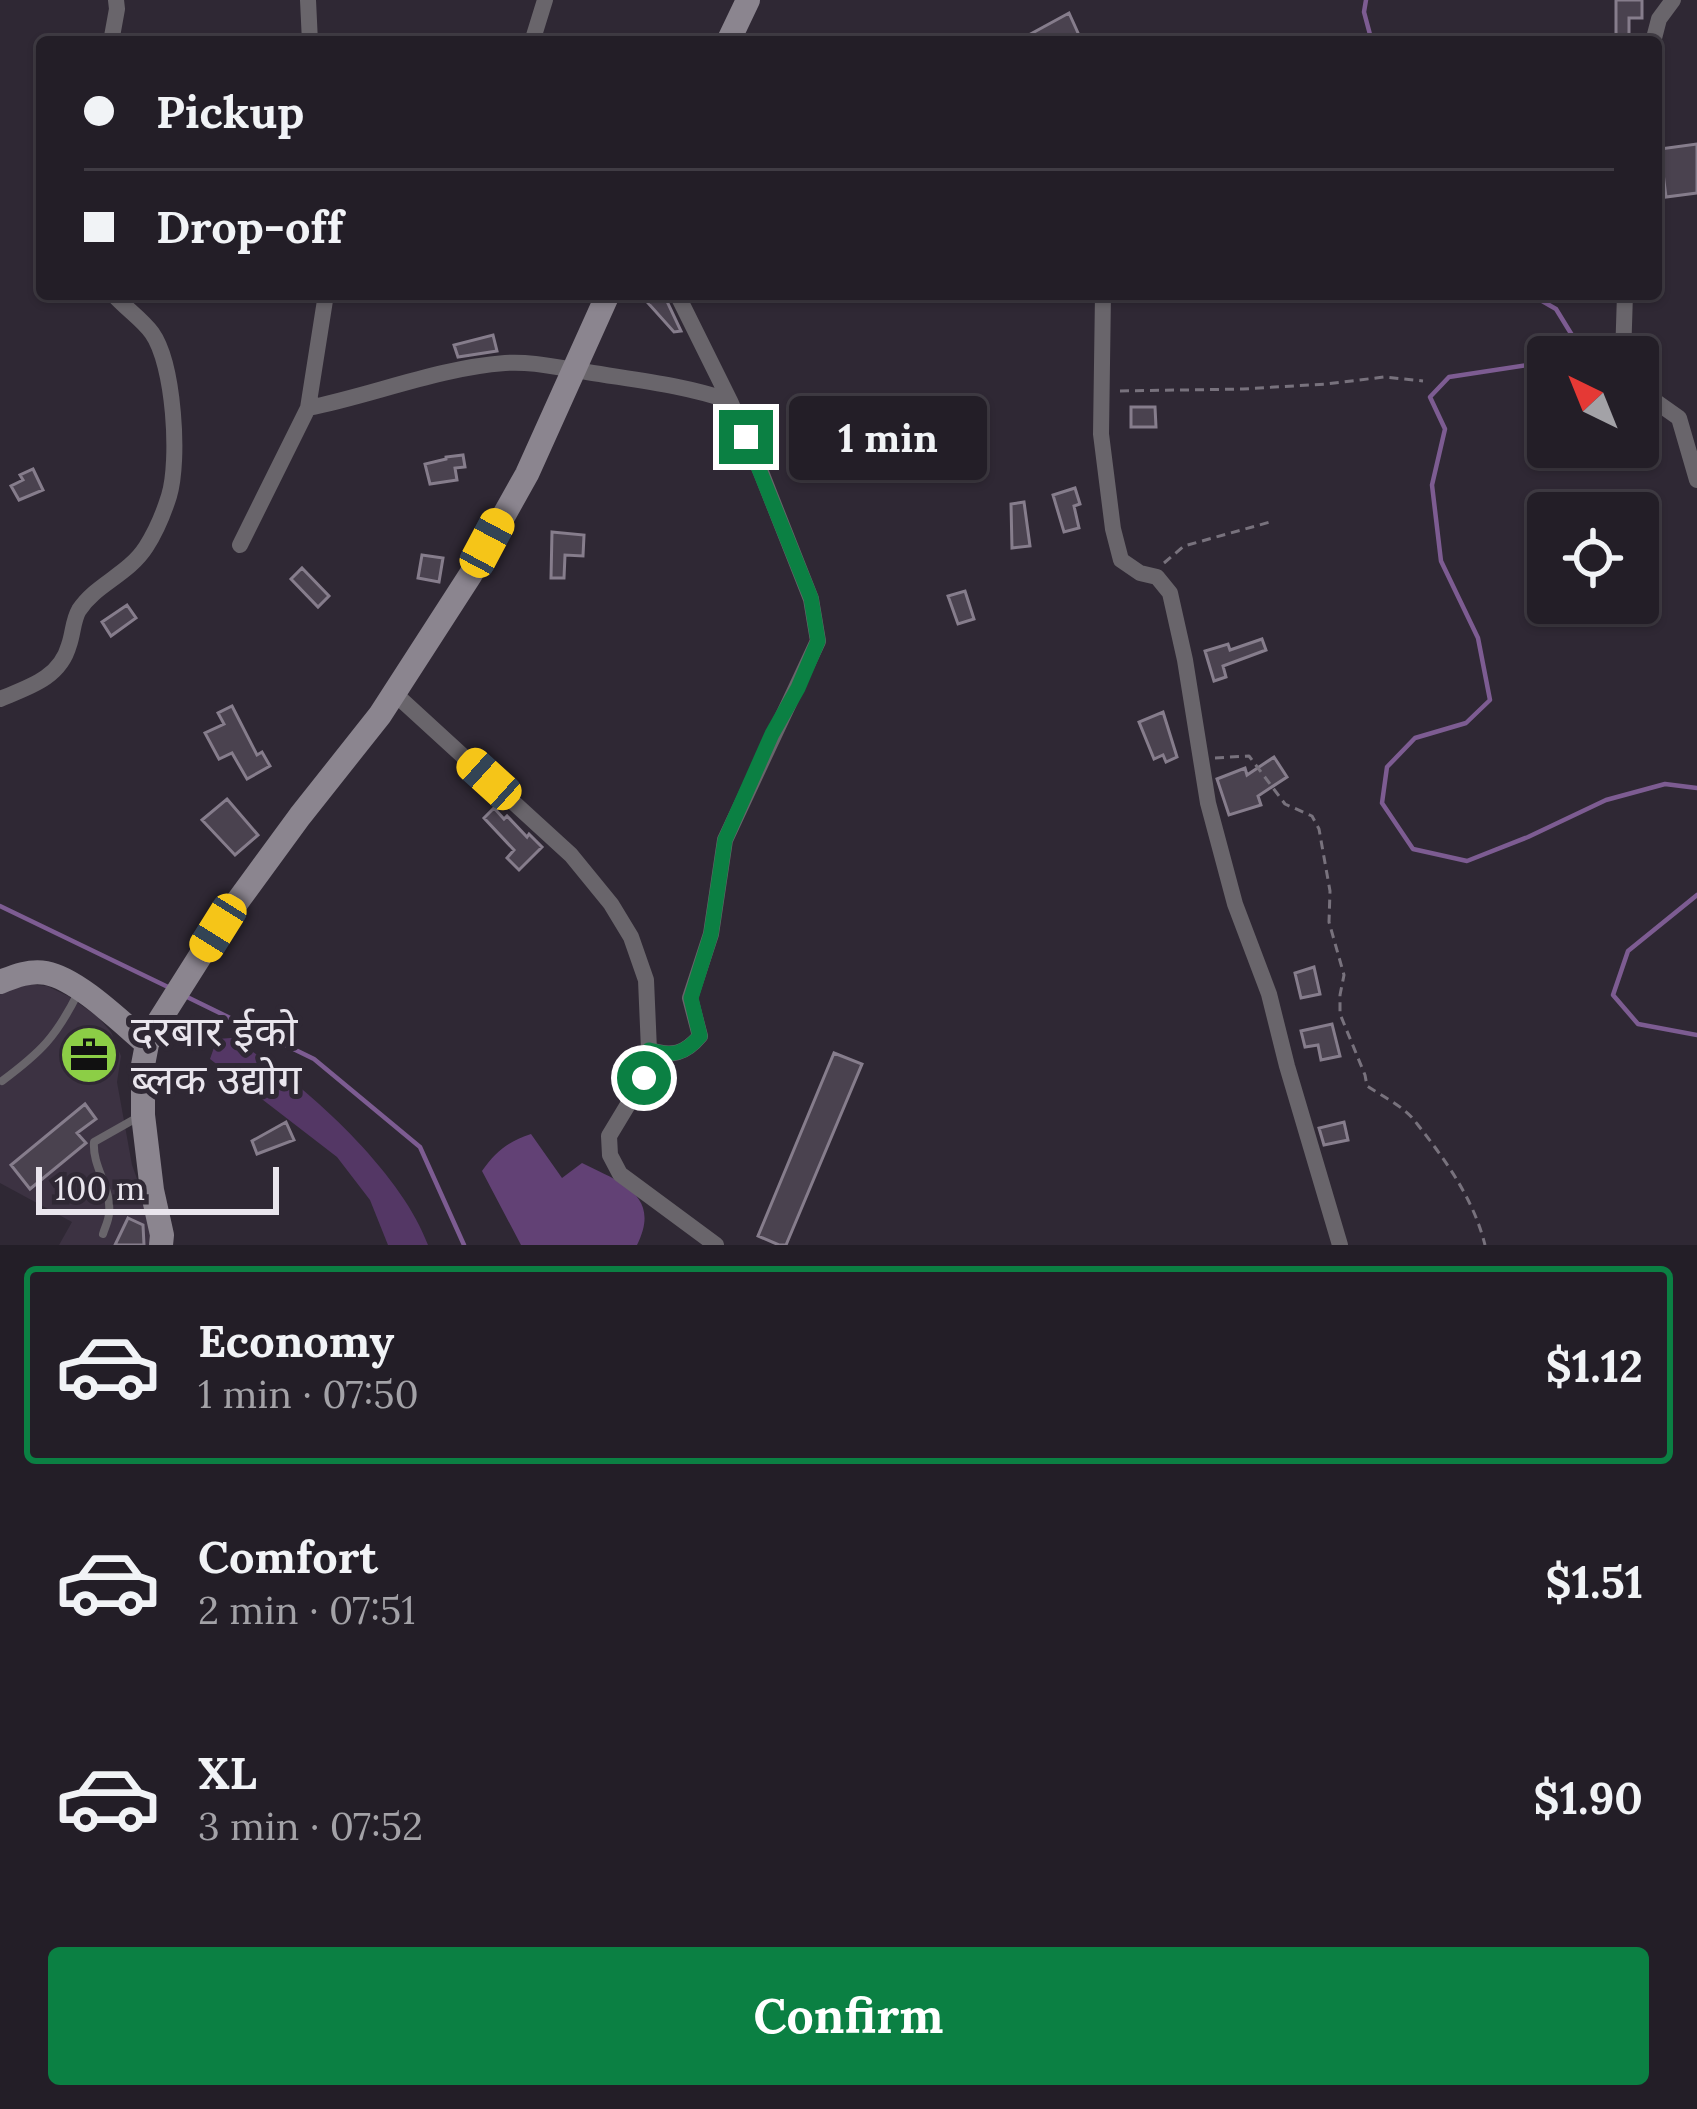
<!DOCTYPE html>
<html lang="en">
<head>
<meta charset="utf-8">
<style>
	body { margin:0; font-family:Lora,"Noto Sans Devanagari",serif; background:#2f2b33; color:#f1f3f6; height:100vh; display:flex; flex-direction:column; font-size:45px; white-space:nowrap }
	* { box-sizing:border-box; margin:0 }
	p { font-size:39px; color:#a3a2a7 }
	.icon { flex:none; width:66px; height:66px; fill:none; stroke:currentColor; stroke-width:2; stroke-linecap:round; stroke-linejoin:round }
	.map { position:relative; height:1245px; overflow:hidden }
	.panel { display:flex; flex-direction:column; background:#231e27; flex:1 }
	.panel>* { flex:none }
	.top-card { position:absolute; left:36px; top:36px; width:1626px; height:264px; border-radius:12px; box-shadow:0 3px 9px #0004,0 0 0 3px #403c44; display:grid; align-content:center; height:264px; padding:0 48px; background:#231e27 }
	.needle { width:78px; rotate:317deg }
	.tools { position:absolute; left:1527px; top:336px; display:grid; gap:24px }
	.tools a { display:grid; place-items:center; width:132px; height:132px; border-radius:12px; background:#231e27; box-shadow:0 3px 9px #0004,0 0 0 3px #403c44; font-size:60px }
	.scale { position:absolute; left:36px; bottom:30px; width:243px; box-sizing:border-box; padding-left:12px; border:6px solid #e9e5ed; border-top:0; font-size:33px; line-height:42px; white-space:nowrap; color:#e9e5ed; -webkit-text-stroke:9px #2f2834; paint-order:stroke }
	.end { position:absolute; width:54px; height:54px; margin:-27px; border:15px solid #0b8043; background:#fff; box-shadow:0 0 0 6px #fff }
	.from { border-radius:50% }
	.bubble { position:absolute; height:84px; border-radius:12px; background:#231e27; box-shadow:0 3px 9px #0004,0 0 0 3px #403c44; font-size:39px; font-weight:700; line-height:84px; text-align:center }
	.car { position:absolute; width:36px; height:72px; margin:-36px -18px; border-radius:15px; box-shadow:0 0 9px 3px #0007; background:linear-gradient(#f5c518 24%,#345 0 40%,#f5c518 0 76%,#345 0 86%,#f5c518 0) }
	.top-card b { display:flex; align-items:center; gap:42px; height:114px; font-size:45px }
	.top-card b+b { border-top:3px solid #403c44 }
	.top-card i { width:30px; height:30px; background:#f1f3f6 }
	ul { padding:21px 0 0; list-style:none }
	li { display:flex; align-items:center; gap:36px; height:198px; margin:0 24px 18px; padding:0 24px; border:6px solid transparent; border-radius:12px }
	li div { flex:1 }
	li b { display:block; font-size:45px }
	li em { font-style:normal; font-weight:700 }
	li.active { border-color:#0b8043 }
	li>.icon { width:108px; height:108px; stroke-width:1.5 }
	.button { display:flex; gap:24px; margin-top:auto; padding:24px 48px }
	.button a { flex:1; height:138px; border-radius:12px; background:#0b8043; color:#fff; font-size:48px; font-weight:700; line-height:138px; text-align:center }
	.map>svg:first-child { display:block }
</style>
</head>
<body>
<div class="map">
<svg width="1697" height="1245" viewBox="0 0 1697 1245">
	<rect width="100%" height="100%" fill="#2f2834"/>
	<path fill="#3c3242" d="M25 984 47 986 68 996 97 1016 111 1032 121 1056 117 1082 132 1165 144 1198 152 1245H59L72 1222 0 1183V992Z"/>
	<path fill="#543765" d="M231 1038C299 1078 401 1170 428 1245H388L370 1200 337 1157 210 1059 217 1039Z"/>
	<path fill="#624175" d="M531 1134 562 1178 582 1163C620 1182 662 1195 637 1245H521L482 1171C496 1151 509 1141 531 1134Z"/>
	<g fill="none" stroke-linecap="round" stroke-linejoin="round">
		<path stroke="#7d5c92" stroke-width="4.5" d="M1366 0 1364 12 1372 42
			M1530 294 1556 309 1575 340 1556 357
			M1548 362 1449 377 1430 397 1445 429 1432 485 1441 561 1478 638 1490 700 1466 723 1415 738 1387 767 1382 803 1413 849 1467 861 1528 837 1606 800 1665 784 1697 788
			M1697 895 1628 951 1613 995 1638 1024 1697 1035
			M0 906 168 987
			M183 995 314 1059 420 1147 464 1245"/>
	</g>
	<path fill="#4a424f" stroke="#867d8c" stroke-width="3" d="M1616 0H1642V18H1629V42H1616Z
		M1069 13 1078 33 1058 42H1016Z
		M1697 144V193L1666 197 1660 149Z
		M659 294 665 297 681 331 674 332 648 303Z
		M493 335 497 351 458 357 454 345Z
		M1131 407H1155L1156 427H1131Z
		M463 455 465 467 455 468 457 480 430 484 425 464 446 459V457Z
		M33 469 43 490 19 500 11 486 23 480 20 475Z
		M1075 488 1080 504 1074 506 1079 528 1064 532 1053 495Z
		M1024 502 1030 546 1012 548 1011 504Z
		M552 532 584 535 583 556 565 555 564 578H551Z
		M422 555 443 558 439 582 418 578Z
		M302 568 329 596 318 607 291 579Z
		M965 591 974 619 958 624 948 596Z
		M127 605 136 618 111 636 102 622Z
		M1262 639 1266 650 1223 666 1226 677 1214 681 1205 651 1228 644 1230 650Z
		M232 706 257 755 262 752 270 766 247 779 232 753 219 759 205 733 224 724 218 713Z
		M1163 712 1177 757 1166 762 1163 755 1154 759 1139 722Z
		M1274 757 1287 777 1258 796 1261 805 1229 815 1217 779 1245 768 1247 775Z
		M227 799 258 835 235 855 202 820Z
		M494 808 504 819 507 816 527 837 529 834 542 847 519 870 507 858 514 850 484 818Z
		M1314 967 1320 994 1301 998 1295 973Z
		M1332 1024 1340 1056 1321 1060 1318 1045 1305 1047 1301 1031Z
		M834 1053 862 1064 786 1245H779L758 1236Z
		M85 1104 96 1119 77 1133 86 1143 30 1189 11 1165Z
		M286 1122 294 1140 257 1154 252 1141Z
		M1344 1122 1348 1140 1324 1145 1319 1128Z
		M128 1218 143 1225 144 1245H115Z"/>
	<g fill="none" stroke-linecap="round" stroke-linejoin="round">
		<path stroke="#78727d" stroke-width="3" stroke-dasharray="9 6" stroke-linecap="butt" d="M1120 391 1243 389 1326 384 1384 377 1423 381
			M1164 563 1184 546 1270 522
			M1215 758 1249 756 1285 804 1312 816 1319 829 1330 891 1329 922 1344 975 1340 995V1014L1365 1075 1367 1086C1382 1096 1403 1106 1414 1120 1444 1158 1473 1197 1485 1245"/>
		<path stroke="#69656b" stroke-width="8" d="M2 1081C41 1052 56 1037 78 993
			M103 1234C105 1227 109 1220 109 1213 112 1188 92 1167 94 1142L140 1116"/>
		<path stroke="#69656b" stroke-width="16" d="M308 0 310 42
			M111 42 117 9 116 0
			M532 42 545 0
			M1653 42 1659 19 1673 0
			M1103 294 1101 434 1113 529 1121 560 1140 573 1157 577 1170 593 1185 660 1208 803 1235 904 1269 994 1287 1066 1340 1245
			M1623 357 1625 294
			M1638 389 1679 418 1697 480
			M308 408C373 395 438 368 505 363 533 361 559 368 587 372 635 380 684 385 730 401
			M240 545 308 408 326 294
			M394 693 571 855 611 904 631 937 646 980 649 1050 644 1078 609 1136 610 1155 620 1174 716 1245
			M0 699C29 687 60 678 69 645 73 634 73 620 79 610 96 584 128 575 146 547 155 533 164 512 169 496 180 460 174 364 152 333 142 319 125 308 113 294
			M649 1050C672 1057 685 1054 700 1036L690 998 711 934 725 840 818 641 811 599 761 472 730 401 677 294"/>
		<path stroke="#8b858f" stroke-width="24" d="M728 42 748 0
			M0 982C15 976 30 970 46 973 78 979 122 1023 147 1044
			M161 1245 162 1235 152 1190 143 1115V1065L147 1044 156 1026 218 928 300 816 380 715 471 574 527 474 608 294"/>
	</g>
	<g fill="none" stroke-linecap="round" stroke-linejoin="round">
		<path stroke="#0b8043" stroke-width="15" d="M644 1078 649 1050C672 1057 685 1054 700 1036L691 998 711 934 725 840 772 734 798 688 818 641 811 598 746 437"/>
	</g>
	<defs>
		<symbol id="office-disc" viewBox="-11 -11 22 22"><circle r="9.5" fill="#8cce46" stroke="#2f2834"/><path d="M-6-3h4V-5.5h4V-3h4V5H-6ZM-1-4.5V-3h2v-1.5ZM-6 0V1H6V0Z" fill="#111"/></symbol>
	</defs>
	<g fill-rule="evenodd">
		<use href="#office-disc" x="56" y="1022" width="66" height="66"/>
	</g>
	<g text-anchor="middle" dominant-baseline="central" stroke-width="10" stroke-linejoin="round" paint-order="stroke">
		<g font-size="42" fill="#e9e5ed" stroke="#2f2834" text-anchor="start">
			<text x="131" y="1031">दरबार ईको<tspan x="131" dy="48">ब्लक उद्योग</tspan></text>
		</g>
	</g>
</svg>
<div class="tools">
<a><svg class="needle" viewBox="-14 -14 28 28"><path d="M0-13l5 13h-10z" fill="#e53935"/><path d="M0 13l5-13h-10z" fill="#a3a2a7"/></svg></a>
<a><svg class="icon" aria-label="locate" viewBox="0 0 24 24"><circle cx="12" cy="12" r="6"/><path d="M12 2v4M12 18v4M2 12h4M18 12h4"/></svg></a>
</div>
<div class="scale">100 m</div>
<i class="end from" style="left:644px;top:1078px"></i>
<i class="end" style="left:746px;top:437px"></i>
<div class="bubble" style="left:789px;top:396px;width:198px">1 min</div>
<i class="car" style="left:487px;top:543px;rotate:28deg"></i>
<i class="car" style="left:489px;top:779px;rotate:312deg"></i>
<i class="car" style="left:218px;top:928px;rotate:212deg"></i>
<div class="top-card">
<b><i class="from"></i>Pickup</b>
<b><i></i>Drop-off</b>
</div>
</div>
<section class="panel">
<ul>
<li class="active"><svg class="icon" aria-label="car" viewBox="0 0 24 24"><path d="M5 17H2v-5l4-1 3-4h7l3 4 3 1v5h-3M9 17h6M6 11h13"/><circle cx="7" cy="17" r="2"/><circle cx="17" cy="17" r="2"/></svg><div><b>Economy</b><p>1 min · 07:50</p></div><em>$1.12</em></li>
<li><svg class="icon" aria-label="car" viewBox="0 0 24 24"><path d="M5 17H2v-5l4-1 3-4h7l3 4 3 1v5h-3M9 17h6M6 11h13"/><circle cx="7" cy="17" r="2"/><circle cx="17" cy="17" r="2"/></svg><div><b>Comfort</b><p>2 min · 07:51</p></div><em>$1.51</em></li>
<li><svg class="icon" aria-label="car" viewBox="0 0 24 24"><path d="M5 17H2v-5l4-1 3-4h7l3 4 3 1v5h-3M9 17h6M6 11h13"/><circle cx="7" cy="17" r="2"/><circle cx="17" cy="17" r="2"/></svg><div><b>XL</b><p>3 min · 07:52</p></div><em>$1.90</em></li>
</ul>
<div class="button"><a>Confirm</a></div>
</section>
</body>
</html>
